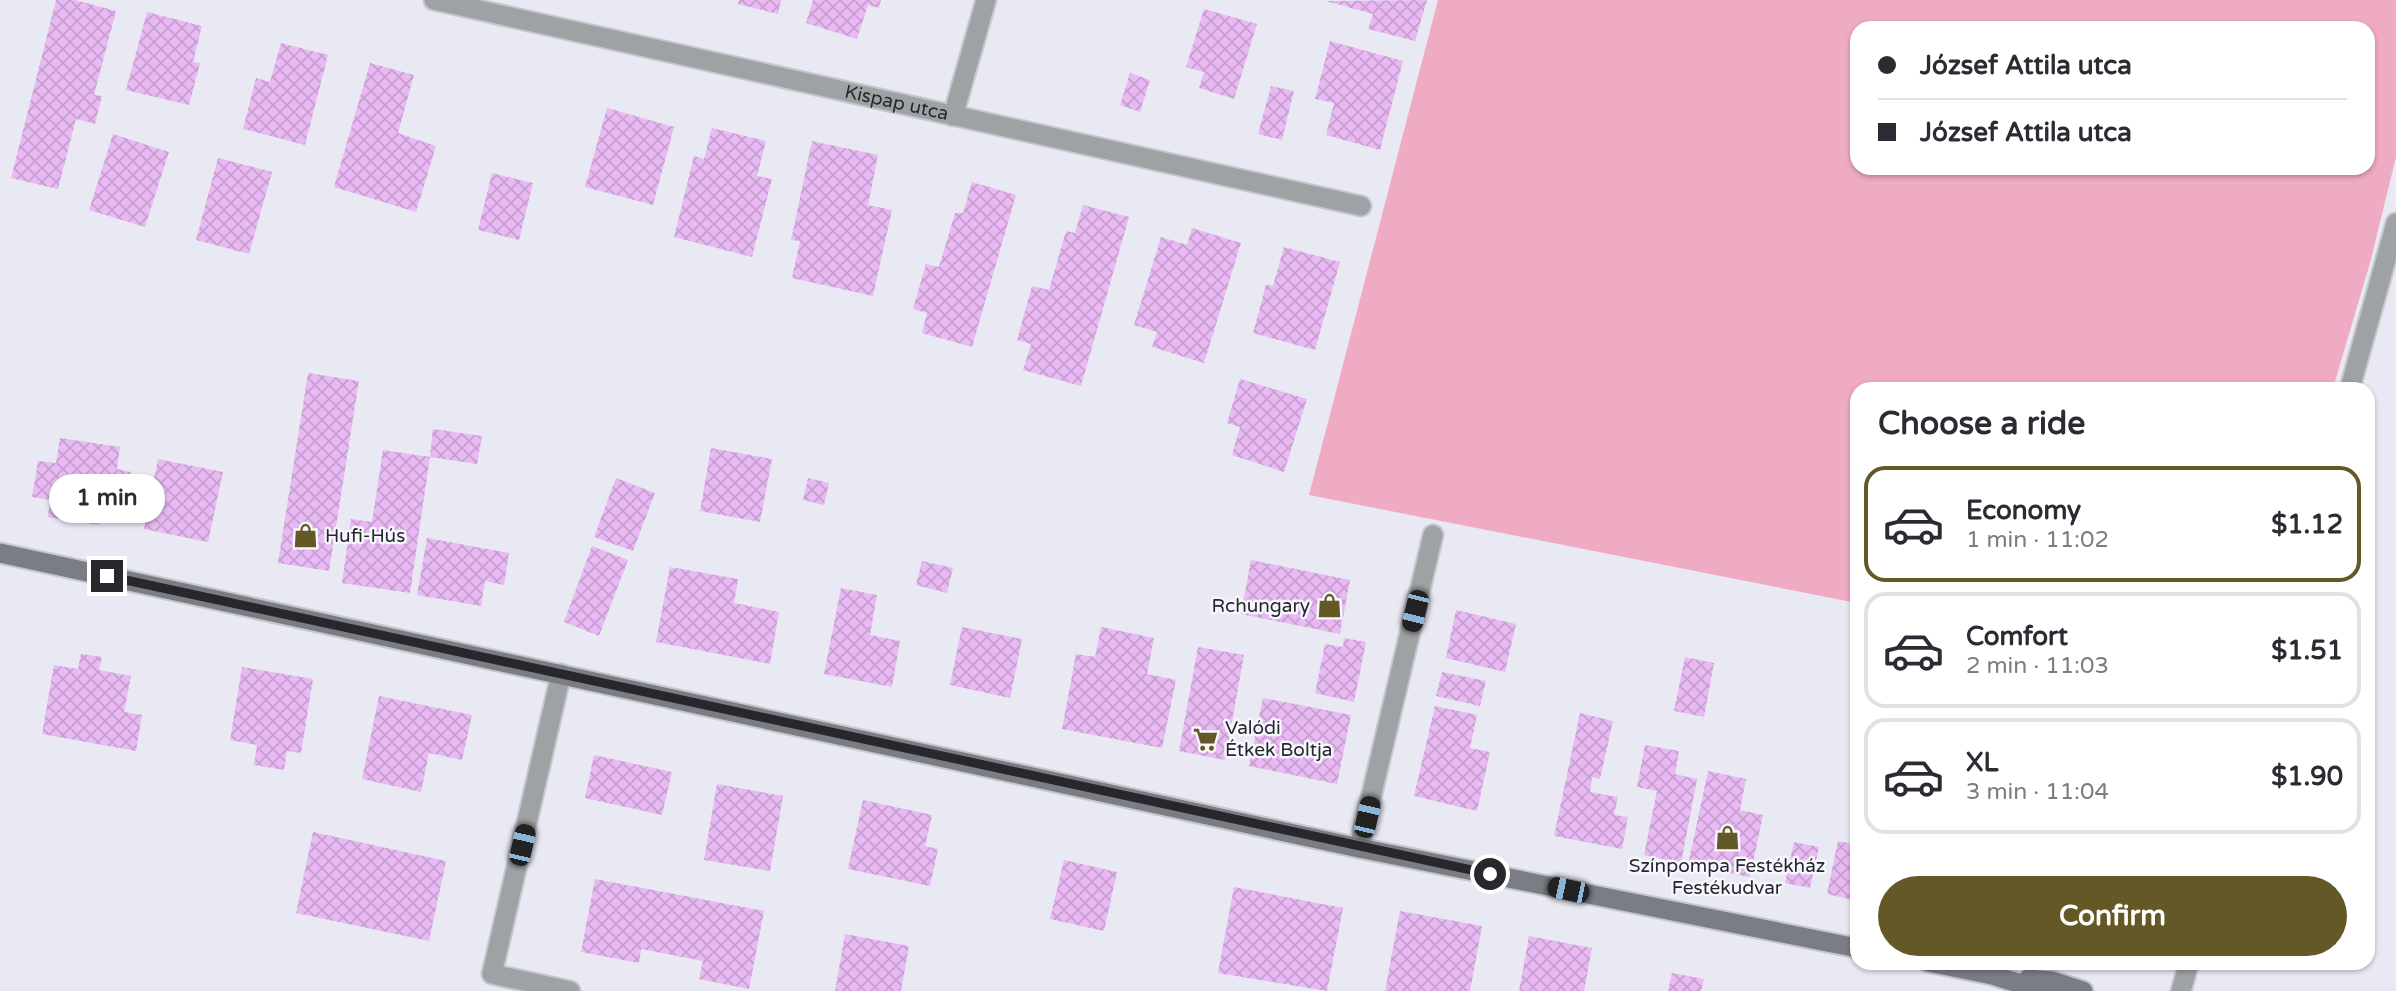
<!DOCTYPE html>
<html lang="en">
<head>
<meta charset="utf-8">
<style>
	body { margin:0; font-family:"Varela Round",sans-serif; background:#f7f7f7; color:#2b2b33; height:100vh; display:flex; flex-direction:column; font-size:26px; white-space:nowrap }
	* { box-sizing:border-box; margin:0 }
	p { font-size:23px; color:#7c7c81 }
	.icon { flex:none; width:38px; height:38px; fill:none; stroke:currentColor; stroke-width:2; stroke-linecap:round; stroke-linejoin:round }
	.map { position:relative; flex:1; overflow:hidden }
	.side { position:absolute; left:1850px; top:382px; width:525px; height:588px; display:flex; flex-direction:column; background:#fff; border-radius:21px; box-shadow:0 2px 5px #0004 }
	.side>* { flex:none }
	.top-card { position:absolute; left:1850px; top:21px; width:525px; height:154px; border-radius:21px; box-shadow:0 2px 5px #0004; display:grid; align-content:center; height:154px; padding:0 28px; background:#fff }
	.end { position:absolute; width:32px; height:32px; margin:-16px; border:9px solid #28282c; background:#fff; box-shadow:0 0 0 4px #fff }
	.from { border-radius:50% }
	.bubble { position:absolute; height:49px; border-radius:24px; background:#fff; box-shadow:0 2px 5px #0004; font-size:23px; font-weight:800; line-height:49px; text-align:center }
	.car { position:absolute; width:21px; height:42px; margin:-21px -10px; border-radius:9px; box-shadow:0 0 5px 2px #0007; background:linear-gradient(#222 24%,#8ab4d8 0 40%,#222 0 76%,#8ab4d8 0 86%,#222 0) }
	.top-card b { display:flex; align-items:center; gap:24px; height:66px; font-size:26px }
	.top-card b+b { border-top:2px solid #e1e1e2 }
	.top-card i { width:18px; height:18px; background:#2b2b33 }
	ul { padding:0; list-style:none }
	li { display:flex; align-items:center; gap:21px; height:116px; margin:0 14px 10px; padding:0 14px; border:4px solid #e1e1e2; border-radius:21px }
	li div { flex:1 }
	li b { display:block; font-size:26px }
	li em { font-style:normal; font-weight:800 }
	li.current { border-color:#645926 }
	li>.icon { width:63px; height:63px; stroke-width:1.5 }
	h2 { padding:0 28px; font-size:32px; line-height:84px }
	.action { display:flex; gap:14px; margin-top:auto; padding:14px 28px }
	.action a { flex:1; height:80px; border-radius:42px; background:#645926; color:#fff; font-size:28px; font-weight:800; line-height:80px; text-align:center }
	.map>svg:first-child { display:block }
</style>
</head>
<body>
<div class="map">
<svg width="2396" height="991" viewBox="0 0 2396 991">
	<defs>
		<pattern id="building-cross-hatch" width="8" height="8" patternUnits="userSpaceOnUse" patternTransform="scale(1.75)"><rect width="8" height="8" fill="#e8b9f2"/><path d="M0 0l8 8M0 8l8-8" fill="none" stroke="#c79fd0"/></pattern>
	</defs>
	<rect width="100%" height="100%" fill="#e9e9f3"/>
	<path fill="#efaac4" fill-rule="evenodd" d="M1438 0H2396V157L2370 263 2333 388H1857V603L1309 495ZM1857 28H2368V168H1857Z"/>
	<path fill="url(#building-cross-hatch)" d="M56 0H75L116 11 94 95 102 96 95 124 76 119 58 189 11 178Z
		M739 0H781L778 14 738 4Z
		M813 0H881L879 8 868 5 857 39 806 23Z
		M1427 0 1415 41 1368 29 1373 14 1326 1Z
		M1204 9 1257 24 1234 99 1199 88 1204 72 1186 67Z
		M147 12 202 26 193 62 200 63 189 105 126 90Z
		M1330 41 1403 61 1380 150 1326 135 1334 103 1315 99Z
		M281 43 328 55 305 145 243 129 256 78 270 82Z
		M370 63 414 75 398 133 436 146 416 212 334 187Z
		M1130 73 1150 80 1140 112 1120 105Z
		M1271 86 1294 91 1282 140 1258 134Z
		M607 108 674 127 653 205 585 187Z
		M712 128 766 141 757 176 772 179 752 257 674 237 694 156 704 159Z
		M113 134 169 152 145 227 89 210Z
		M812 141 878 155 868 205 892 210 873 296 792 278 800 241 791 240Z
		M218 158 272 172 249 254 196 240Z
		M492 173 533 183 519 240 478 230Z
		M972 182 1016 195 972 347 922 333 927 313 913 309 926 264 939 267 955 213H963Z
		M1083 205 1129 217 1081 386 1023 370 1031 344 1017 340 1032 286 1049 290 1066 231 1075 233Z
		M1192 228 1241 243 1204 363 1152 347 1157 332 1134 325 1161 237 1187 245Z
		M1284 247 1340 262 1315 350 1253 333 1266 285 1273 286Z
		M308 373 359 381 329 571 278 563Z
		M1240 379 1307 399 1284 472 1232 455 1240 427 1227 423Z
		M433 429 482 436 477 464 430 457Z
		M60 438 120 447 117 469 131 472 124 517 101 513 99 525 48 517 50 500 32 497 38 461 56 463Z
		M711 448 772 459 760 522 700 511Z
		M383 450 430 457 410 593 342 583 351 519 372 522Z
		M158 459 223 472 208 542 144 529Z
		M616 478 655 493 633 551 594 537Z
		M808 478 829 483 824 505 803 500Z
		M427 538 509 553 504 585 485 581 481 606 417 595Z
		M592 546 628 560 599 636 564 622Z
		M1251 560 1350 580 1340 634 1241 614Z
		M922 561 953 568 947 593 916 585Z
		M670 567 738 579 734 603 779 612 770 664 656 642Z
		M841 588 877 595 870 635 900 641 892 687 824 674Z
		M1456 610 1516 624 1505 672 1446 658Z
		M962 627 1022 639 1010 698 950 685Z
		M1101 627 1154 638 1147 674 1176 680 1162 748 1062 729 1076 654 1095 657Z
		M1344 638 1366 642 1354 702 1315 693 1325 644 1343 647Z
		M1198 647 1244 655 1225 760 1179 751Z
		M81 654 102 657 99 670 131 676 124 712 142 715 136 751 42 734 54 665 78 669Z
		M1685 657 1714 663 1704 717 1674 711Z
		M242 667 313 679 301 753 287 751 284 770 254 765 257 745 230 740Z
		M1442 672 1486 681 1480 706 1436 696Z
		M379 696 472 715 462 760 429 753 421 792 362 779Z
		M1263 698 1351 715 1337 784 1249 766Z
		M1435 706 1477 715 1470 748 1490 752 1477 811 1414 796Z
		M1580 713 1613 721 1600 779 1592 777 1590 792 1618 797 1614 815 1628 817 1622 849 1554 836Z
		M1645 745 1679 751 1675 774 1697 779 1681 863 1644 855 1657 791 1637 787Z
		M594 755 672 772 662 815 585 798Z
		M1708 771 1746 779 1740 810 1763 815 1750 877 1688 865Z
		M717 784 783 796 770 871 704 860Z
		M863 800 932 815 925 846 938 849 930 886 848 869Z
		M313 832 446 861 429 941 296 913Z
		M1838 841 1857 845V901L1827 894Z
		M1794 842 1819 847 1810 888 1785 883Z
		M1064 860 1117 872 1104 931 1050 919Z
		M595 879 764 911 749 989 699 979 703 961 641 949 639 963 581 952Z
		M1234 887 1343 908 1327 991 1218 973Z
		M1400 911 1482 926 1470 991H1385Z
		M845 934 909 946 901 991H835Z
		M1529 936 1592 948 1584 991H1519Z
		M1672 973 1704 979 1701 991H1668Z"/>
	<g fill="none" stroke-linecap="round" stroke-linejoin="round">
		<defs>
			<path id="service" d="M561 674 492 974 570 991
				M1359 848 1433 535"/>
			<g id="minor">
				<path id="s1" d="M434 0 1361 206"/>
				<path d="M953 116 986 0"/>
				<path d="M2350 388 2396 223"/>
				<path d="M2181 991 2189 962"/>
			</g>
			<path id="secondary" d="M0 553 1359 848 1857 948
				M1928 962 1992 975 2043 991
				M2028 979 2052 981 2083 991"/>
		</defs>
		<use href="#service" stroke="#c6c6cf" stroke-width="23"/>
		<use href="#minor" stroke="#c6c6cf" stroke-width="23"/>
		<use href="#secondary" stroke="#c6c6cf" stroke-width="23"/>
		<use href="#service" stroke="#9fa2a5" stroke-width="19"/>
		<use href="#minor" stroke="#9fa2a5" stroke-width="19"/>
		<use href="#secondary" stroke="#7a7e84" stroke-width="19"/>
	</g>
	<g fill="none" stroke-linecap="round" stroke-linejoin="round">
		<path stroke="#28282c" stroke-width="9" d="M107 576 1490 874"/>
	</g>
	<defs>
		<symbol id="shop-bare" viewBox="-9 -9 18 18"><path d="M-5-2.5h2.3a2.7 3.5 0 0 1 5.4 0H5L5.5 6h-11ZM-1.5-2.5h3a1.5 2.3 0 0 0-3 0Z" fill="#645926" stroke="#f7f7ff" stroke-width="2.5" paint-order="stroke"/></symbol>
		<symbol id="supermarket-bare" viewBox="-9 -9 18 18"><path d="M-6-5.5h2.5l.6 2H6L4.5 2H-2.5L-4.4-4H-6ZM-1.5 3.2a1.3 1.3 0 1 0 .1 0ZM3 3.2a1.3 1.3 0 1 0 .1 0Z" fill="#645926" stroke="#f7f7ff" stroke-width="2.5" paint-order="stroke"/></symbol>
	</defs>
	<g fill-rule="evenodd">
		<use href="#shop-bare" x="288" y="518" width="35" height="35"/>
		<use href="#shop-bare" x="1312" y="588" width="35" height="35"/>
		<use href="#supermarket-bare" x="1188" y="722" width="35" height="35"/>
		<use href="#shop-bare" x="1710" y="820" width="35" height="35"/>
	</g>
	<g text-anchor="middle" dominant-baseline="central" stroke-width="5" stroke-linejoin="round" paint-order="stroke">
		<g font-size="19" fill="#28282c" stroke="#f7f7ff">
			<text stroke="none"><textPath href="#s1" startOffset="474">Kispap utca</textPath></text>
		</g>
		<g font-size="19" fill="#28282c" stroke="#f7f7ff" text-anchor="start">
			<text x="325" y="536">Hufi-Hús</text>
			<text x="1310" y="606" text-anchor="end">Rchungary</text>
			<text x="1225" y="728">Valódi<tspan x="1225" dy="22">Étkek Boltja</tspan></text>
			<text x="1727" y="866" text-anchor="middle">Színpompa Festékház<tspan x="1727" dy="22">Festékudvar</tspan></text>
		</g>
	</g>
</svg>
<i class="end from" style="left:1490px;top:874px"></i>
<i class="end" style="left:107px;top:576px"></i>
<div class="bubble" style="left:49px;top:474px;width:116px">1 min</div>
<i class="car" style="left:1415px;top:611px;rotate:194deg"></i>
<i class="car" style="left:1367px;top:817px;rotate:13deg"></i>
<i class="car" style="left:522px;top:845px;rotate:13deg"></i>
<i class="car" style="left:1568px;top:890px;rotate:282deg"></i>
<div class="top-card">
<b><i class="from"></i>József Attila utca</b>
<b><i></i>József Attila utca</b>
</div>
<section class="side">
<h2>Choose a ride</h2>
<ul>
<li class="current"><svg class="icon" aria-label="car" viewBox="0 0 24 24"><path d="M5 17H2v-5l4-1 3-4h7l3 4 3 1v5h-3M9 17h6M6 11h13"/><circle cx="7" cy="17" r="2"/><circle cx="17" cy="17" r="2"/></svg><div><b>Economy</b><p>1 min · 11:02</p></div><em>$1.12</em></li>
<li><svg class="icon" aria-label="car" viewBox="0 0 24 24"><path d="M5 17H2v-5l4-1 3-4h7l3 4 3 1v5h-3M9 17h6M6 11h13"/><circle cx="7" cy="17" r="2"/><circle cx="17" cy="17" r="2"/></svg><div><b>Comfort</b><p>2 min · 11:03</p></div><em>$1.51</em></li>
<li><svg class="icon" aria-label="car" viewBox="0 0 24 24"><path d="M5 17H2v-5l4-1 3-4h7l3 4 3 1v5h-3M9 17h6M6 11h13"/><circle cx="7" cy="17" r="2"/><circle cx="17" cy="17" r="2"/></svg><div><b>XL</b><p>3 min · 11:04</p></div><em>$1.90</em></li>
</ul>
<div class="action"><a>Confirm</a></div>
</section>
</div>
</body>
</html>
